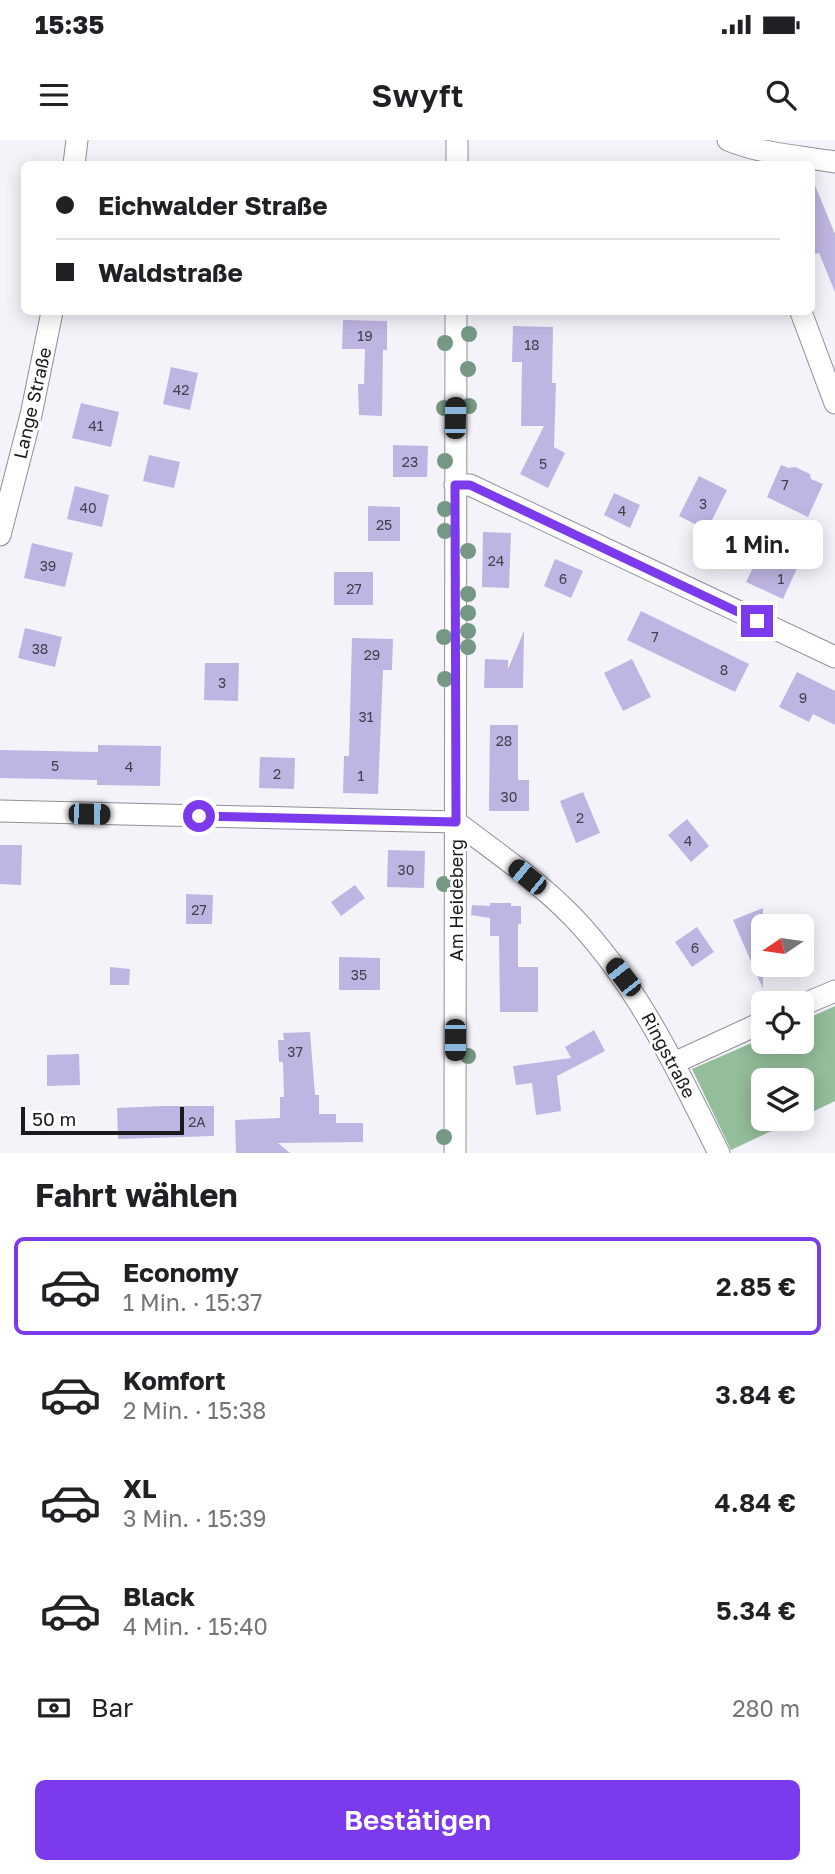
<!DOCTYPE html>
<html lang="de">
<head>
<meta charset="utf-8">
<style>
	body { margin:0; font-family:"Golos Text",sans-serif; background:#f6f6f6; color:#202124; height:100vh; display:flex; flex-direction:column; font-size:26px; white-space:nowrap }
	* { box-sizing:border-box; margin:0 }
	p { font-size:23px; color:#757577 }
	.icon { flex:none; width:38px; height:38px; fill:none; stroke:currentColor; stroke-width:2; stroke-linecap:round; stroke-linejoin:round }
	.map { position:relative; height:1013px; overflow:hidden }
	.panel { display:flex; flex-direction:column; background:#fff; flex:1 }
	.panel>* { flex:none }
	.guide { position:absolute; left:21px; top:21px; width:794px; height:154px; border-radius:10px; box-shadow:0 4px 18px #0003; display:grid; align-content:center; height:154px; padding:0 35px; background:#fff }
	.needle { width:46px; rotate:257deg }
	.fabs { position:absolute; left:751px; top:774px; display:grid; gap:14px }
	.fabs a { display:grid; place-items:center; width:63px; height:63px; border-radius:10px; background:#fff; box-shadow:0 4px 18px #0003; font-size:35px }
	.scale { position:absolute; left:21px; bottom:18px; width:163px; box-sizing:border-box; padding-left:7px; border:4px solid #1a1a1c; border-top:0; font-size:19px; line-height:24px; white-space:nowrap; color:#1a1a1c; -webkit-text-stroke:5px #fff; paint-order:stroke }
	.end { position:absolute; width:32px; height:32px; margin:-16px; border:9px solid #7c3aed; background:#fff; box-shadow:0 0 0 4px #fff }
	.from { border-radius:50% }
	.bubble { position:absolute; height:49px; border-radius:10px; background:#fff; box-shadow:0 4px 18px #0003; font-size:23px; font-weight:600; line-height:49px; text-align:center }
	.car { position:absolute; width:21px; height:42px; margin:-21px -10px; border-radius:9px; box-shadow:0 0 5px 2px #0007; background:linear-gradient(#222 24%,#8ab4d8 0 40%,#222 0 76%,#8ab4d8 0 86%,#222 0) }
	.guide b { display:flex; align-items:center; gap:24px; height:66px; font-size:26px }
	.guide b+b { border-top:2px solid #e0e0e0 }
	.guide i { width:18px; height:18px; background:#202124 }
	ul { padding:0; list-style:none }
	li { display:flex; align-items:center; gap:21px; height:98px; margin:0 14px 10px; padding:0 21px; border:4px solid transparent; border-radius:10px }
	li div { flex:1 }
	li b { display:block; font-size:26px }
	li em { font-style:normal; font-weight:600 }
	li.active { border-color:#7c3aed }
	li>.icon { width:63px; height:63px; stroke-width:1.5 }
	h2 { padding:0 35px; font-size:32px; line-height:84px }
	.pay { display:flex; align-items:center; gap:18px; height:77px; padding:0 35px; font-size:26px }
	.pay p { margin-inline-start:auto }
	.button { display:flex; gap:14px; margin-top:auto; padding:14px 35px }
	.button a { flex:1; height:80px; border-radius:10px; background:#7c3aed; color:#fff; font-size:28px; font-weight:600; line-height:80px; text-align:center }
	.status { display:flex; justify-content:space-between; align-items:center; height:49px; padding:0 35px; background:#fff; direction:ltr }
	.status svg { height:19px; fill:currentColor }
	header { display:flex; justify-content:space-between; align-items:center; height:91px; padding:0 35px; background:#fff; font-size:32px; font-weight:600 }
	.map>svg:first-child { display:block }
</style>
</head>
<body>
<div class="status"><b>15:35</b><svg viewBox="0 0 49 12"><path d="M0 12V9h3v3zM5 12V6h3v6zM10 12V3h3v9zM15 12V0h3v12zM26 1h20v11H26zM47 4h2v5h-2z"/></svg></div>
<header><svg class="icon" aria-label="menu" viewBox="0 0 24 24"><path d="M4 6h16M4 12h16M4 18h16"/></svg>Swyft<svg class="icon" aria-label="search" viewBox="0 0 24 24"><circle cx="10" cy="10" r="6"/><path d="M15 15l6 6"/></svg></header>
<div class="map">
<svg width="835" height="1013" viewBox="0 0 835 1013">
	<rect width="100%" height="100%" fill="#f4f3fa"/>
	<path fill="#94bd9a" d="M835 866V961L802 977V940H763V978H799L731 1010 692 929 763 898V901H802V881Z"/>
	<path fill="#bfb5e3" d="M812 38 835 94V152L819 113 812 115Z
		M343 180 387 181V210H383L382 276 359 275 358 244H364L365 209H342Z
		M513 186 553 187 552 243H556L554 307 565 313 548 348 520 334 544 286H521L522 222H512Z
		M171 227 198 233 190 270 163 264Z
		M81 263 119 272 111 307 72 298Z
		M393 305 428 306 427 337H393Z
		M149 315 180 322 174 348 143 341Z
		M781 325 789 328 795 327 810 334 811 339 823 344 808 377 767 357Z
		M699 336 727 350 707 390 679 376Z
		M75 346 109 355 102 387 67 379Z
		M614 353 640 365 630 388 604 375Z
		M368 366 400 367V401H368Z
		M483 392 511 393 509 448 482 447Z
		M32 403 73 413 65 447 24 438Z
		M762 410 772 411 789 419 790 423 798 426 783 459 746 442Z
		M555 419 583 431 571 458 544 446Z
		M334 432H373V465H334Z
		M641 471 749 524 735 552 627 500Z
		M25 488 62 497 55 527 18 518Z
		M524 491 523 548H484L485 519 508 520V529Z
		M352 498 393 499 392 530H383L378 654 343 653 344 616H349Z
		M632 519 651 557 623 571 604 533Z
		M205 523H239L238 561 204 560Z
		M797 532 835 551V585L813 574 809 582 779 567Z
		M490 585H518V640H529V671H489Z
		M98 605 161 606 160 646 97 645V640L0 638V610L98 612Z
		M260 617 295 618 294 649 259 648Z
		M583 652 600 693 576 703 560 661Z
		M687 679 709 706 691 722 668 695Z
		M0 705H22L21 745 0 744Z
		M388 710 425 711 424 748 387 747Z
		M355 745 365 758 341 776 331 762Z
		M186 754 213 755 212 784H186Z
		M490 763H511V766H521V784H518V827H538V872H500L499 796H490V778L471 775 472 765 490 766Z
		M763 768V849L733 780Z
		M697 787 714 812 692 827 675 802Z
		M339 817 380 818V850H339Z
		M110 827 130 829 129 845H110Z
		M594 890 605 911 557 936 561 971 536 975 532 943 516 945 513 926 571 918 565 907Z
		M310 892 315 955H319V974H336V983H363V1002L278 1003 290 1013H236L235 980 280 978V957H284L283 922H279L278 900H284L283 893Z
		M79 914 80 945 47 946V915Z
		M162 966H214V996L118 999 117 968Z"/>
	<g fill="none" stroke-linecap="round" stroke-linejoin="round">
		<defs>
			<path id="street" d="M728 0C761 14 800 16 835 22
				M74 24 77 0
				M457 24V0
				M801 172 835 263
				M455 345H470L835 517
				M0 395 31 275 52 172
				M0 671 456 682
				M456 682C496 712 538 741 573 777 638 845 677 929 719 1013
				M802 865 835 851
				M674 923 763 882
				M455 1013 456 172"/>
		</defs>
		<use href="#street" stroke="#908f96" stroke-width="23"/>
		<use href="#street" stroke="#fff" stroke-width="21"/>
	</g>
	<g fill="#759884">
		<circle cx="469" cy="194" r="8"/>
		<circle cx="445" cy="203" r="8"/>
		<circle cx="468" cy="229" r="8"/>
		<circle cx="469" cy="266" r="8"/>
		<circle cx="444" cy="268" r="8"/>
		<circle cx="445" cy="321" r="8"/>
		<circle cx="445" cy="369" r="8"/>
		<circle cx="445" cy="391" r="8"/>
		<circle cx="468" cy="411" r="8"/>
		<circle cx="468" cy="454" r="8"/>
		<circle cx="468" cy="473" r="8"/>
		<circle cx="468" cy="491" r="8"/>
		<circle cx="444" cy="497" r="8"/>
		<circle cx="468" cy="507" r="8"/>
		<circle cx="445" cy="539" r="8"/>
		<circle cx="444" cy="744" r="8"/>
		<circle cx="468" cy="916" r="8"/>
		<circle cx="444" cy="997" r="8"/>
	</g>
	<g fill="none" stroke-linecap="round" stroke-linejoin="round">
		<path stroke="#7c3aed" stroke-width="9" d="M199 676 456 682 455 345H470L757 481"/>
	</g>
	<g text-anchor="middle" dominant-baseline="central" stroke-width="6" stroke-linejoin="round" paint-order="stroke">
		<g font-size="14" fill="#43414e">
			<text x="365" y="195">19</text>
			<text x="532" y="204">18</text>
			<text x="181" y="249">42</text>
			<text x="96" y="285">41</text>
			<text x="410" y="321">23</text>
			<text x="543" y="323">5</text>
			<text x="785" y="344">7</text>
			<text x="703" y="363">3</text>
			<text x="88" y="367">40</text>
			<text x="622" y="370">4</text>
			<text x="384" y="384">25</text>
			<text x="496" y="420">24</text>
			<text x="48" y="425">39</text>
			<text x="563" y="438">6</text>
			<text x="781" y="438">1</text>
			<text x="354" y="448">27</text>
			<text x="655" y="496">7</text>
			<text x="40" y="508">38</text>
			<text x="372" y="514">29</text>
			<text x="724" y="529">8</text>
			<text x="222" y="542">3</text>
			<text x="803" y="557">9</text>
			<text x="366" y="576">31</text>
			<text x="504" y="600">28</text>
			<text x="55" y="625">5</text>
			<text x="129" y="626">4</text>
			<text x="277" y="633">2</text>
			<text x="361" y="635">1</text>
			<text x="509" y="656">30</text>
			<text x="580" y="677">2</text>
			<text x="688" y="700">4</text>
			<text x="406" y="729">30</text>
			<text x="199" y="769">27</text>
			<text x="695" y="807">6</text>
			<text x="359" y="834">35</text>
			<text x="295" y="911">37</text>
			<text x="197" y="981">2A</text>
		</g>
		<g font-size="18" fill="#1a1a1c" stroke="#fff">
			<text transform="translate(32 263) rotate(-77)">Lange Straße</text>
			<text transform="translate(456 760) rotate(-90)">Am Heideberg</text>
			<text transform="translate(669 915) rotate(62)">Ringstraße</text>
		</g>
	</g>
</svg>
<div class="fabs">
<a><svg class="needle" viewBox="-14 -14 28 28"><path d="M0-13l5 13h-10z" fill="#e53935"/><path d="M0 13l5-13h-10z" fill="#757577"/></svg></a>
<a><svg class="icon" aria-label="locate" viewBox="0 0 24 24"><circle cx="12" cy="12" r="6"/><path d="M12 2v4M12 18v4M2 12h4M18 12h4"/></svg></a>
<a><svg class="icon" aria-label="layers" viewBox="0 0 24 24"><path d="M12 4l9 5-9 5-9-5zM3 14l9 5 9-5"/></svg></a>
</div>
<div class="scale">50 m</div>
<i class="end from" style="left:199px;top:676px"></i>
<i class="end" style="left:757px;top:481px"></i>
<div class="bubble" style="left:693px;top:380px;width:130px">1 Min.</div>
<i class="car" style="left:455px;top:278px;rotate:1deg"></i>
<i class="car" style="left:89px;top:674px;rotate:91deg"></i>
<i class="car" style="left:527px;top:737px;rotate:309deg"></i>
<i class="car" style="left:623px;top:837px;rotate:322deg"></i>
<i class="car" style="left:455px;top:900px;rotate:180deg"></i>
<div class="guide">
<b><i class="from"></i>Eichwalder Straße</b>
<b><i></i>Waldstraße</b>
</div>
</div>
<section class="panel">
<h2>Fahrt wählen</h2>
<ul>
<li class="active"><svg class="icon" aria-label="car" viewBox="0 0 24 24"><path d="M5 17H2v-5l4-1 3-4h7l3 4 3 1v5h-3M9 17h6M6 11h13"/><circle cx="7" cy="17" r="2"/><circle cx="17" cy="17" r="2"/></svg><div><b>Economy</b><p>1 Min. · 15:37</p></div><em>2.85 €</em></li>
<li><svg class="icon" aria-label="car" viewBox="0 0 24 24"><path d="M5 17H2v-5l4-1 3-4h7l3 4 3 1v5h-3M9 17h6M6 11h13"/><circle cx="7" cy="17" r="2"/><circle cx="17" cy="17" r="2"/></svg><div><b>Komfort</b><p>2 Min. · 15:38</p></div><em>3.84 €</em></li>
<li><svg class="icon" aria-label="car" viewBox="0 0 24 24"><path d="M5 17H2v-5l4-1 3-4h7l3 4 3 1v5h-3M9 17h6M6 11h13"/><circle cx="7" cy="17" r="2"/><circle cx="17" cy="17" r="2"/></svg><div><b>XL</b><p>3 Min. · 15:39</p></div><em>4.84 €</em></li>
<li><svg class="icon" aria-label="car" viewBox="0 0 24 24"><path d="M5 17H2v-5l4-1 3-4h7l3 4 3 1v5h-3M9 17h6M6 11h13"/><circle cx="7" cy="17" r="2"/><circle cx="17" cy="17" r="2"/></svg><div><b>Black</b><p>4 Min. · 15:40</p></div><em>5.34 €</em></li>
</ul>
<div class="pay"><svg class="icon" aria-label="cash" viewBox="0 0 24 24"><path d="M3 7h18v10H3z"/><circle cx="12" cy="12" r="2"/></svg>Bar<p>280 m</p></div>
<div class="button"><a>Bestätigen</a></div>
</section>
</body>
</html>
